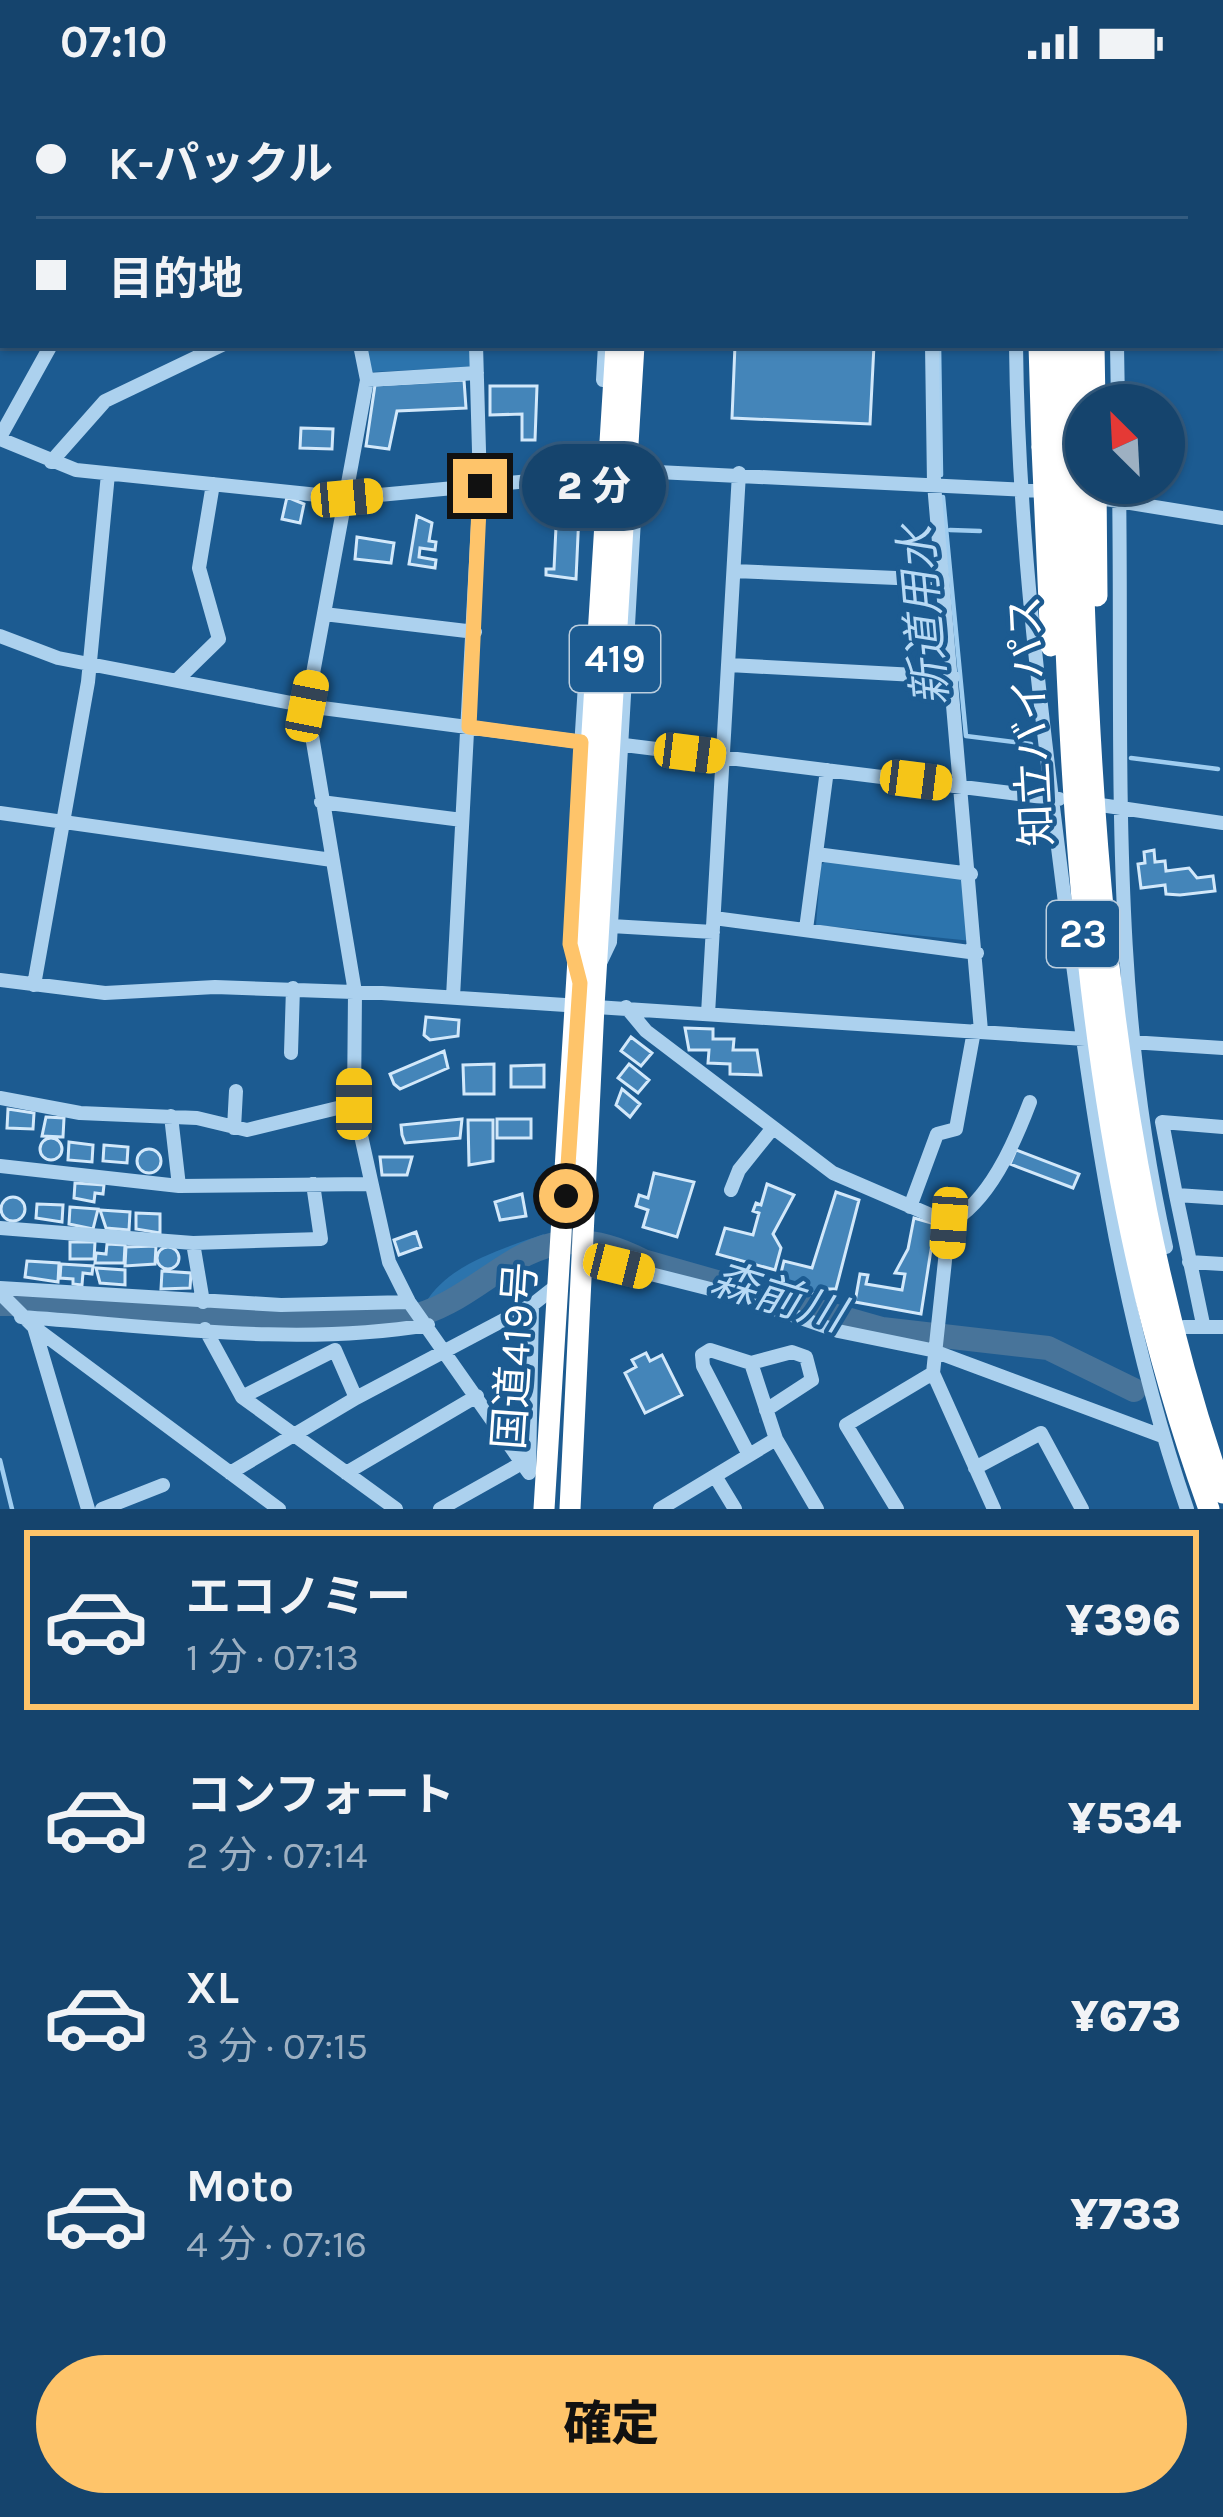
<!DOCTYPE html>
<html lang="ja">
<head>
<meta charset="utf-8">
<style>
	body { margin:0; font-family:Karla,"Noto Sans JP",sans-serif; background:#224e75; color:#f1f3f6; height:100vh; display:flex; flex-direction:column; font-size:45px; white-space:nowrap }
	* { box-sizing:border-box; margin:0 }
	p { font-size:39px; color:#9db0c2 }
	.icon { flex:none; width:66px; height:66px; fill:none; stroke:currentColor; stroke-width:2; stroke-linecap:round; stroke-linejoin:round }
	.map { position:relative; height:1425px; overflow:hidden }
	.side { display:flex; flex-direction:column; background:#15446d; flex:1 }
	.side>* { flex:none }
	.guide { position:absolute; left:0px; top:0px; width:1224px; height:264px; box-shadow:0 3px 9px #0004,0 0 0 3px #345c80; display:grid; align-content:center; height:264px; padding:0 36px; background:#15446d }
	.needle { width:78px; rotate:336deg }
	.controls { position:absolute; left:1065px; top:300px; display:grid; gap:24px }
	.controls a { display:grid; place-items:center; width:120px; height:120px; border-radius:50%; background:#15446d; box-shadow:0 3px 9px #0004,0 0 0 3px #345c80; font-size:60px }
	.end { position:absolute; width:54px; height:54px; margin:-27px; border:15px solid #fec46a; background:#111; box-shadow:0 0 0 6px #111 }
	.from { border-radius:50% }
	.bubble { position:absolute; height:84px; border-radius:42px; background:#15446d; box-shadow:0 3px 9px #0004,0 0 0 3px #345c80; font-size:39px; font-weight:800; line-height:84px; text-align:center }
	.car { position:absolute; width:36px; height:72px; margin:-36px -18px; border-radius:15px; box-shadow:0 0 9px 3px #0007; background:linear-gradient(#f5c518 24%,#345 0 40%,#f5c518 0 76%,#345 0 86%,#f5c518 0) }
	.guide b { display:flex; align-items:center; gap:42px; height:114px; font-size:45px }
	.guide b+b { border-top:3px solid #345c80 }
	.guide i { width:30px; height:30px; background:#f1f3f6 }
	ul { padding:21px 0 0; list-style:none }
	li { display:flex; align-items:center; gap:36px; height:180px; margin:0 24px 18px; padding:0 12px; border:6px solid transparent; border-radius:0px }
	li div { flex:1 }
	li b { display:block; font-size:45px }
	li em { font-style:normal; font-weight:800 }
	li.current { border-color:#fec46a }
	li>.icon { width:108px; height:108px; stroke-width:1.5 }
	.button { display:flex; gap:24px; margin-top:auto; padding:24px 36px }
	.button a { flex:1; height:138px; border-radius:72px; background:#fec46a; color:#111; font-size:48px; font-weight:800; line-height:138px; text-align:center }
	.status { display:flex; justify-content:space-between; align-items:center; height:84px; padding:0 60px; background:#15446d; direction:ltr }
	.status svg { height:33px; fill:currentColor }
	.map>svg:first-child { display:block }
</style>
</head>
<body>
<div class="status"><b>07:10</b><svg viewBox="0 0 49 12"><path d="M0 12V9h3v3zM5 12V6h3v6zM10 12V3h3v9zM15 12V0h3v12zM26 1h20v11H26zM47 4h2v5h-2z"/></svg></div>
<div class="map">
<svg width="1223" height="1425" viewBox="0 0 1223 1425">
	<rect width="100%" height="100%" fill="#1c5b91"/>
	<path fill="#2c74ad" d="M365 261H470V283L372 288Z
		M826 777 962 794 972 857 816 841 821 781Z
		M544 1150 538 1162 434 1221 426 1218C449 1180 504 1164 544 1150Z"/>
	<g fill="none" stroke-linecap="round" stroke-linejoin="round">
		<path stroke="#9fcdf0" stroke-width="4.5" d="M516 0 544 3
			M1163 0V3
			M856 3V1
			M1221 183H1223
			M939 261 941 391
			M943 413 966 652 1031 660
			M950 446 980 447
			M1131 674 1218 685
			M0 1376 12 1425"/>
		<path stroke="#48749a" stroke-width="24" d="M0 1220C108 1219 215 1236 323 1236 350 1235 379 1240 406 1234 495 1216 528 1117 643 1177L882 1245 1048 1264 1134 1306"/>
	</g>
	<path fill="#4485b9" stroke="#d2e8fa" stroke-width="3" d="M735 261H874L870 340 732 334Z
		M464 296 466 324 397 327 389 365 366 362 375 301Z
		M490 302H537L535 356H522V330L490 331Z
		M301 344 333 345 332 365 300 364Z
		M559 407 580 408 576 495 546 491V485H554L557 422H547V412H558Z
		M287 413 304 420 300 439 282 435Z
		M417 432 432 439 429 457 436 458 435 466 420 464 419 473 436 476 435 484 409 480Z
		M357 453 394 459 391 479 355 475Z
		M1154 766 1155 778 1165 777 1166 787 1189 784 1197 794 1213 792 1215 807 1180 811 1166 810 1165 801 1141 804 1138 780 1145 779 1144 768Z
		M426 933 459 936 458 952 430 956 424 951Z
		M685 944 713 945V955H734L733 966H757L761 991 730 990V980L708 979 709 966H689Z
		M631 953 652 969 641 982 621 967Z
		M444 967 448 984 400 1005 394 1000 390 990Z
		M494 980V1010H464L463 981Z
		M629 980 649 996 638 1009 618 994Z
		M544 981V1003H511V982Z
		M622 1005 640 1020 630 1033 616 1021Z
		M8 1025 34 1029 33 1045 7 1044Z
		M46 1033 64 1034 63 1053 42 1052Z
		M462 1035 460 1054 405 1059 402 1051 401 1041Z
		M497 1035H531V1054H497Z
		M468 1036H493V1077L469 1081Z
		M40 1065a11 11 0 1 1 22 0a11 11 0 1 1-22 0Z
		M69 1058 93 1061 92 1078 68 1076Z
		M104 1061 128 1063 127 1079 103 1077Z
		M137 1077a12 12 0 1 1 24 0a12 12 0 1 1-24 0Z
		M1016 1066 1079 1090 1073 1104 1010 1080Z
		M380 1073H412L407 1091H382Z
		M654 1089 694 1098 677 1153 643 1143 648 1126 636 1122 639 1111 648 1114Z
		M75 1099 104 1101 103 1110 95 1109 94 1118 74 1114Z
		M767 1100 794 1111 773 1150 781 1164 775 1186 717 1170 725 1144 753 1151 759 1129 753 1127 756 1119 761 1121Z
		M836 1108 859 1116 836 1205H820L819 1211 778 1201 784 1177 812 1184Z
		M522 1110 526 1132 500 1136 495 1118Z
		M1 1125a12 12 0 1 1 24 0a12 12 0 1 1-24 0Z
		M37 1120 63 1121 62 1138 36 1134Z
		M70 1123 98 1125 93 1145 69 1140Z
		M100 1126 130 1128 129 1146 106 1144Z
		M136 1129 160 1130V1149L136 1145Z
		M914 1134 935 1140 921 1230 855 1218 860 1190 868 1191 866 1200 902 1206 905 1190 895 1189 908 1165Z
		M416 1148 421 1163 399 1171 394 1156Z
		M70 1158H95L94 1175H70Z
		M107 1160 125 1161 124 1179H95L96 1169 106 1170Z
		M156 1162 155 1180 125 1182 126 1163Z
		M157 1174a11 11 0 1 1 22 0a11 11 0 1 1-22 0Z
		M27 1177 59 1179 58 1198 25 1193Z
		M61 1180 93 1182 92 1190 83 1189 82 1201 73 1200V1195L60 1194Z
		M96 1184 125 1186V1201L100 1199Z
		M162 1187 191 1189 190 1204 161 1205Z
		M646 1269 650 1277 662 1271 682 1311 645 1329 625 1289 636 1283 632 1276Z"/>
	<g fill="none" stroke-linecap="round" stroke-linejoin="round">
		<path stroke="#3e74a2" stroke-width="21" stroke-dasharray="21 10" stroke-linecap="butt" d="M649 3 650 0"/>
		<path stroke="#acd1ee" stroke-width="14" d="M202 0 223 3
			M471 0V3
			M619 3V0
			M660 3V0
			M0 77H3
			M1221 136 1223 137
			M0 162 3 163
			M360 261 367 296 307 622 355 908 354 1020 389 1178 409 1218 529 1389
			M932 261 934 400 981 947
			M1016 261C1018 444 1040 622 1063 803 1090 1015 1117 1222 1187 1425
			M1117 261 1118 321
			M367 296 477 289
			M603 296 605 261
			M0 353 51 261
			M0 355 76 386 347 414 637 387 1047 407
			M51 378 105 317 222 261
			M1119 399C1123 659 1108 907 1166 1163
			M1093 413 1223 434
			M734 487 943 496
			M324 530 475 548
			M0 552 58 574 307 622 581 658
			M729 581 953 593
			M177 596 219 555 199 484 213 400
			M624 661 1059 715
			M580 680 585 600
			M321 718 462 736
			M1087 719 1223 739
			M0 729 332 776
			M816 770 971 790
			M714 834 977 869
			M611 842 713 848
			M806 845 827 686
			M600 879 610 858 636 400
			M0 896 105 909 215 903 382 909 1223 964
			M34 901 88 598 108 390
			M453 913 480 402 476 261
			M626 923 646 947 833 1089 949 1139 933 1289 994 1425
			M708 930 739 389
			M291 969 293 904
			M0 1014 80 1029 197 1034 247 1046 354 1020
			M171 1032 179 1102
			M234 1044 236 1007
			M0 1082 179 1102 368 1100
			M731 1106 739 1086 772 1045
			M1176 1111 1162 1038 1223 1043
			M910 1123 937 1050 956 1045 974 947
			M949 1139C989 1118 1014 1060 1030 1018
			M0 1144 193 1159 321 1155 313 1100
			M193 1159 203 1218
			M1189 1178 1223 1180
			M591 1182H619L734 1211 838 1247 931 1266 1162 1352
			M0 1204 281 1221 409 1218
			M0 1209 34 1243 279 1425
			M21 1233C155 1242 295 1263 428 1241
			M1203 1240 1176 1111 1223 1114
			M34 1243 88 1425
			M1184 1243H1223
			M205 1245 242 1313 396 1425
			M751 1279 792 1268 806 1273 812 1296 766 1326
			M242 1313 335 1266 356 1314
			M749 1371 703 1282 702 1271 710 1266 751 1279 776 1355 817 1425
			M975 1384 1041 1349 1082 1425
			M230 1389 356 1314 532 1221
			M346 1389 477 1312
			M529 1389 532 1221 560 1199
			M715 1392 735 1425
			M102 1425 163 1401
			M440 1425 522 1379
			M660 1425 776 1355
			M897 1425 846 1341 933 1289"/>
		<path stroke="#f3f9ff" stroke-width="18" d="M1207 0 1223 2
			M1221 17H1223"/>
		<path stroke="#fff" stroke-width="21" d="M1034 0V3
			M1052 0V3
			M1087 0V3
			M1039 261 1042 363
			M1094 261 1095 321
			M544 1425 616 261
			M570 1425 594 922 634 261"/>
		<path stroke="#fff" stroke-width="21" d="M1057 261C1067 658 1072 1046 1209 1425
			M1078 261C1085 649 1094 1039 1223 1409
			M1042 363 1051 562
			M1096 399 1097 512"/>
	</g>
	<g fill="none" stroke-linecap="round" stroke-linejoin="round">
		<path stroke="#fec46a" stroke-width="15" d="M480 402 469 643 581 658 570 860 580 899 566 1112"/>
	</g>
	<g text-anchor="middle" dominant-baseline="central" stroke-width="9" stroke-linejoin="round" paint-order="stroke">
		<g fill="#1c5b91" stroke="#bbcede" stroke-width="3">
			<rect x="570" y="542" width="90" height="66" rx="9"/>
			<rect x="1047" y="817" width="72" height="66" rx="9"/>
		</g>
		<g font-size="39" font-weight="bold" fill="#fff">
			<text x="615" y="575">419</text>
			<text x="1083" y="850">23</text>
		</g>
		<g font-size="42" fill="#fff" stroke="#1c5b91">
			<text transform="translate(1031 637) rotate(-93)">知立バイパス</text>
			<text transform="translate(515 1272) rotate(-86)">国道419号</text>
		</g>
		<g font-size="45" font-style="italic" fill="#b8daf5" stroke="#1c5b91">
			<text transform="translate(924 532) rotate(-95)">新道用水</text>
			<text transform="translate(778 1213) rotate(17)">森前川</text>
		</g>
	</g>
</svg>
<div class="controls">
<a><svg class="needle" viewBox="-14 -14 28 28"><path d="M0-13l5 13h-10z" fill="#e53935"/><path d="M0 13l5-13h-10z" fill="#9db0c2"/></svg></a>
</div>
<i class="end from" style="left:566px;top:1112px"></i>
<i class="end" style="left:480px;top:402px"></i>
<div class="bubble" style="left:522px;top:360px;width:144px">2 分</div>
<i class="car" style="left:347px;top:414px;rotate:85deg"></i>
<i class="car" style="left:307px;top:622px;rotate:11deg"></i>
<i class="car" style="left:690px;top:669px;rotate:97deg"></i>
<i class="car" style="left:916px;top:696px;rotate:97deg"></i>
<i class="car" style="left:354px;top:1020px;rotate:0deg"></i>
<i class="car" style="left:949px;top:1139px;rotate:184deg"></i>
<i class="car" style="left:619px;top:1182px;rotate:104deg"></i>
<div class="guide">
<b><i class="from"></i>K-パックル</b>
<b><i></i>目的地</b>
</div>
</div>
<section class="side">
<ul>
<li class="current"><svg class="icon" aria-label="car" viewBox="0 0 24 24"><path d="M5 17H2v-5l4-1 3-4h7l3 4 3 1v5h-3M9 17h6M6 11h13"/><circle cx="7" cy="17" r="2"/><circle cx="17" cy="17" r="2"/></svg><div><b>エコノミー</b><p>1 分 · 07:13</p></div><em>¥396</em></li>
<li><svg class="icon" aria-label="car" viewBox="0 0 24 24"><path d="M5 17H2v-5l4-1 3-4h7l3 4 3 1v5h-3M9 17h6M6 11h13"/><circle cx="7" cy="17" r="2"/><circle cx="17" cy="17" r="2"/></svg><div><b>コンフォート</b><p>2 分 · 07:14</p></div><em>¥534</em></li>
<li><svg class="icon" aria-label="car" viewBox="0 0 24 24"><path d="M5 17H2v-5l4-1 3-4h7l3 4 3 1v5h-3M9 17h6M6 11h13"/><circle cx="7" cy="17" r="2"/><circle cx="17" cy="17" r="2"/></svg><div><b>XL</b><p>3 分 · 07:15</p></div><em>¥673</em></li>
<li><svg class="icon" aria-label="car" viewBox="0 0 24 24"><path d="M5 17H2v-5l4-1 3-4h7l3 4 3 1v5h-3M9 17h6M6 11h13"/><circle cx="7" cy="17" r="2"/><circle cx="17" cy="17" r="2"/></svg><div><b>Moto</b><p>4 分 · 07:16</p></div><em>¥733</em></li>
</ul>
<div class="button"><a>確定</a></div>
</section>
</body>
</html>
